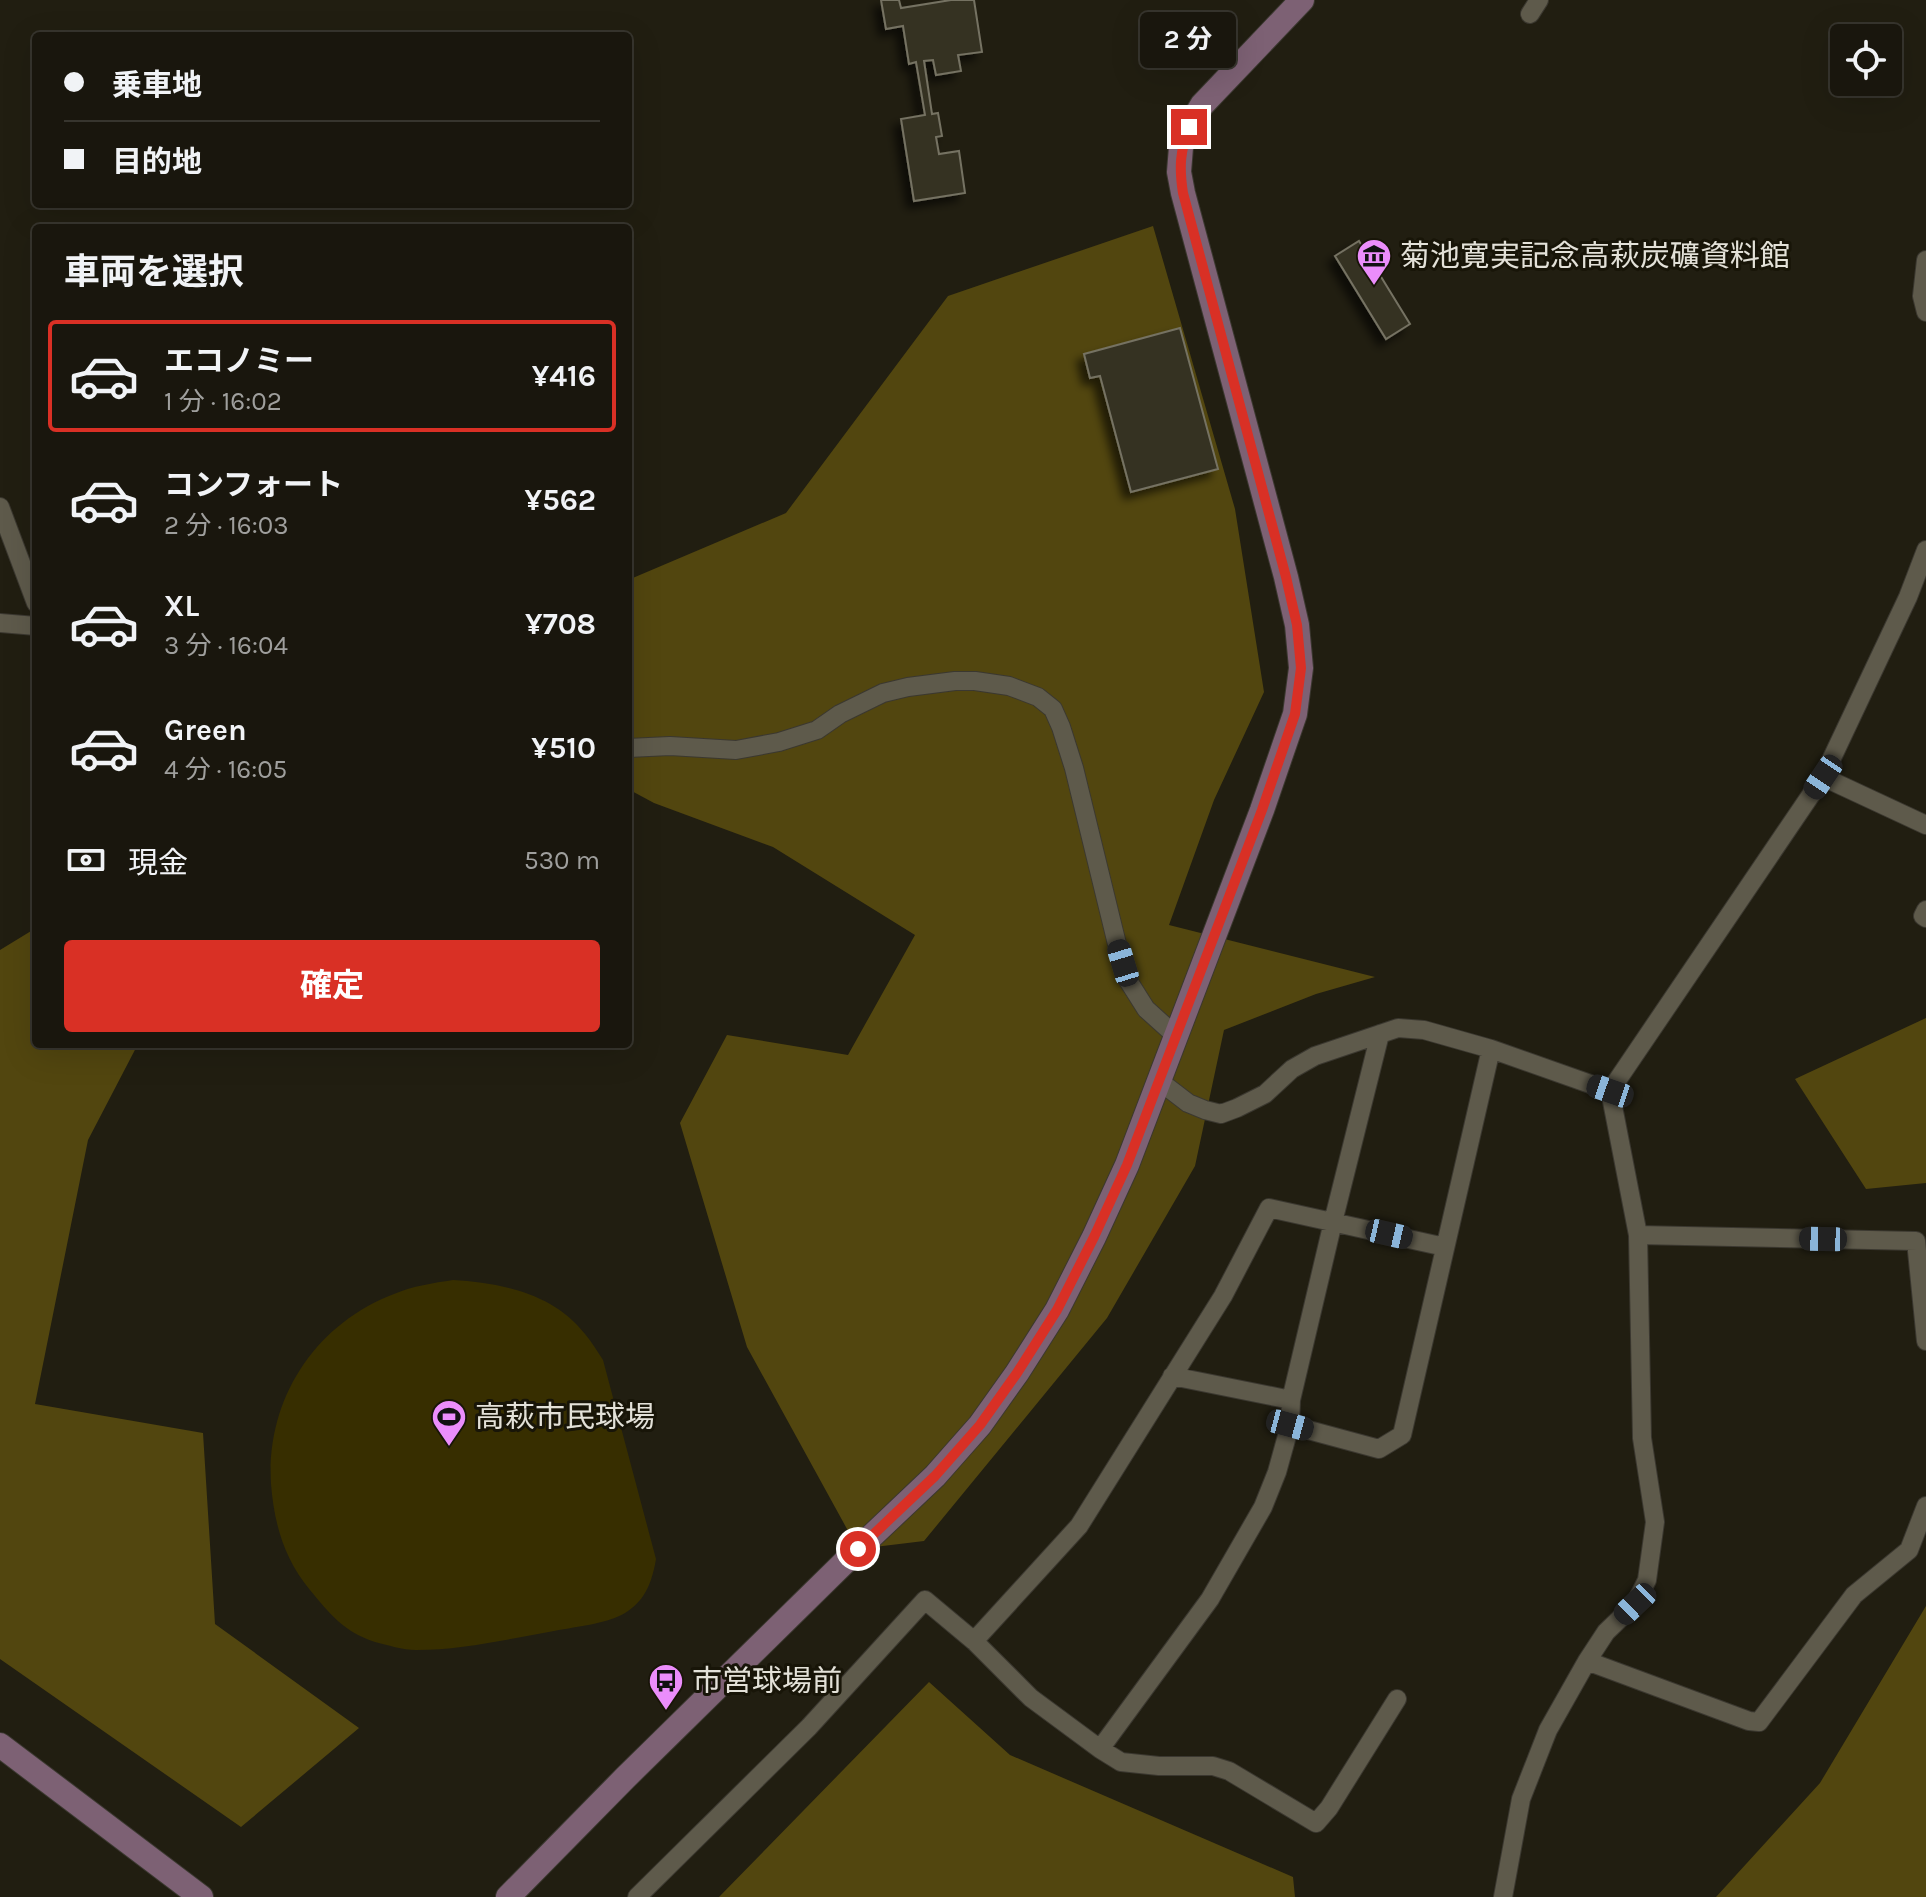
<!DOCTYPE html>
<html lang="ja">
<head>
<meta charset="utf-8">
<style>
	body { margin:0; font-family:Karla,"Noto Sans JP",sans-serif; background:#26231b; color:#f1f3f6; height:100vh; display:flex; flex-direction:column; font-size:30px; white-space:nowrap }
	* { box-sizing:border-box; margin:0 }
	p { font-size:26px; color:#9f9f9d }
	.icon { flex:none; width:44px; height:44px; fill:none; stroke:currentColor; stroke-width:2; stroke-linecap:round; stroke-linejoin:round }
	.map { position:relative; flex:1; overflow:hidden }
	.details { position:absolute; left:32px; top:224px; width:600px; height:824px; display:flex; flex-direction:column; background:#19160d; border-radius:8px; box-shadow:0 8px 32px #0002,0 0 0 2px #37352e }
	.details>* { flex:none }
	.top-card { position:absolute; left:32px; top:32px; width:600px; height:176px; border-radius:8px; box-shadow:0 8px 32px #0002,0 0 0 2px #37352e; display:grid; align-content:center; height:176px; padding:0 32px; background:#19160d }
	.fabs { position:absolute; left:1830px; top:24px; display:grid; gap:16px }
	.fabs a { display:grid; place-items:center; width:72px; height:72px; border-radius:8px; background:#19160d; box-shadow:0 8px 32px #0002,0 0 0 2px #37352e; font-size:40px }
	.end { position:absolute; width:36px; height:36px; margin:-18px; border:10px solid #d93025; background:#fff; box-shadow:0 0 0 4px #fff }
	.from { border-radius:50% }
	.bubble { position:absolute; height:56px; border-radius:8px; background:#19160d; box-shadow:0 8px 32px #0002,0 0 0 2px #37352e; font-size:26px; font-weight:700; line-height:56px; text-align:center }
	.car { position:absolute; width:24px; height:48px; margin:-24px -12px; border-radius:10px; box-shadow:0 0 6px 2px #0007; background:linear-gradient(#222 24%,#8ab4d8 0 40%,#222 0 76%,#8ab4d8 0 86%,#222 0) }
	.top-card b { display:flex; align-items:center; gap:28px; height:76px; font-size:30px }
	.top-card b+b { border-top:2px solid #37352e }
	.top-card i { width:20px; height:20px; background:#f1f3f6 }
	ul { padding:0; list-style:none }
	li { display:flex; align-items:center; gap:24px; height:112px; margin:0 16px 12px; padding:0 16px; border:4px solid transparent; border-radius:8px }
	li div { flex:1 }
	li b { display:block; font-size:30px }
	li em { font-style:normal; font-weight:700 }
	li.active { border-color:#d93025 }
	li>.icon { width:72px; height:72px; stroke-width:1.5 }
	h2 { padding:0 32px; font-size:36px; line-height:96px }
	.pay { display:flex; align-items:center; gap:20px; height:88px; padding:0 32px; font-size:30px }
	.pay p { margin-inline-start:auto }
	.primary-button { display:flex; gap:16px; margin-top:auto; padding:16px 32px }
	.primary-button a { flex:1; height:92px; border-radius:8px; background:#d93025; color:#fff; font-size:32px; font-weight:700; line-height:92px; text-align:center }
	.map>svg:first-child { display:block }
</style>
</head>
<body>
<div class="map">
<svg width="1926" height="1897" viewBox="0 0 1926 1897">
	<defs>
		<filter id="shadow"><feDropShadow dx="-7" dy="7" stdDeviation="4" flood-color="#0009"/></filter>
	</defs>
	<rect width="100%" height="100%" fill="#211e11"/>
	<path fill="#372e00" d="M453 1280C501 1283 553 1293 585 1334 592 1342 597 1351 603 1360L656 1559C646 1622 608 1621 554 1631 509 1639 462 1650 416 1650 403 1650 387 1645 375 1642 344 1632 329 1613 310 1590 284 1559 274 1523 271 1484 266 1399 315 1324 394 1294 413 1286 433 1283 453 1280Z"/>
	<path fill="#52460f" d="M1153 226 1235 509 1264 692 1214 800 1169 925 1375 977 1316 994 1224 1030 1195 1166 1107 1318 924 1541 858 1549 747 1347 680 1123 727 1035 848 1055 915 935 773 847 654 803 628 789V580L786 513 948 296Z
		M36 928V1044H138L88 1140 35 1404 203 1433 215 1624 359 1728 241 1827 0 1659V950Z
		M1926 1018V1183L1866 1189 1795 1079Z
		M1926 1606V1897H1716L1820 1783Z
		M929 1682 1010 1755 1293 1877 1295 1897H719Z"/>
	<path fill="#353224" stroke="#757262" stroke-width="2" filter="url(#shadow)" d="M881 0H899L901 8 951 0H974L982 52 958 55 961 71 936 75 933 60 924 61 932 114 938 113 942 136 936 137 939 154 959 151 965 193 914 201 901 119 925 115 916 62 909 64 903 26 886 29Z
		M1359 241 1410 324 1386 339 1335 256Z
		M1180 328 1218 469 1131 492 1100 376 1090 378 1084 354Z"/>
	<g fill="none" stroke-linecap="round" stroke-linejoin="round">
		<defs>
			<path id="street" d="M1530 14 1539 0
				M1926 260 1922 296 1926 312
				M0 507 36 603
				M0 623 36 626
				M628 748 670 746 736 750 779 742 817 730 840 714 883 693 908 687 955 681H975L1009 686 1038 697 1053 709 1061 727 1074 768 1117 944 1129 982 1146 1009 1176 1036
				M1823 777 1926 825
				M1926 910 1923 916 1926 918
				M1158 1080 1188 1103 1205 1110 1221 1114 1237 1108 1265 1094 1292 1069 1315 1056 1398 1028 1424 1030 1491 1049 1610 1091
				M1638 1235 1916 1241 1926 1341
				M1172 1376 1291 1400
				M1290 1425 1379 1449 1402 1435 1491 1049
				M974 1641 1079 1526 1223 1296 1269 1208 1445 1247
				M1587 1661 1749 1721 1759 1722 1854 1595 1909 1550 1926 1506
				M1100 1749 1210 1599 1263 1507 1277 1472 1290 1425 1291 1400 1333 1222 1380 1034
				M637 1897 809 1727 925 1600 974 1641 1031 1698 1100 1749 1121 1762 1159 1766H1213L1229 1771 1316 1823 1329 1808 1397 1699
				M1503 1897 1521 1799 1548 1730 1587 1661 1606 1632 1635 1604 1647 1580 1655 1522 1642 1438 1638 1235 1610 1091 1823 777 1908 597 1926 550"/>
			<path id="secondary" d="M0 1745 201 1897
				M508 1897 625 1778 858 1549 935 1476 980 1425 1017 1373 1057 1310 1094 1237 1127 1165 1262 810 1295 714 1301 668 1297 625 1286 577 1183 193 1179 172 1181 147 1189 127 1202 105 1302 0"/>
		</defs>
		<use href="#street" stroke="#3b3830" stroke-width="20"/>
		<use href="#secondary" stroke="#3b3830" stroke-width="26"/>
		<use href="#street" stroke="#5e5a4b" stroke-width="18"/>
		<use href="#secondary" stroke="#7d6174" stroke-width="24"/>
	</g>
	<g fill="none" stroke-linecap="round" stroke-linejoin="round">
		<path stroke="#d93025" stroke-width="10" d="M858 1549 935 1476 980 1425 1017 1373 1057 1310 1094 1237 1127 1165 1262 810 1295 714 1301 668 1297 625 1286 577 1183 193C1179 167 1180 152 1189 127"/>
	</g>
	<defs>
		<symbol id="museum-pin" viewBox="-11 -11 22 30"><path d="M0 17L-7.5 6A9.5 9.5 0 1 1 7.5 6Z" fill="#eb8dfb" stroke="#181508"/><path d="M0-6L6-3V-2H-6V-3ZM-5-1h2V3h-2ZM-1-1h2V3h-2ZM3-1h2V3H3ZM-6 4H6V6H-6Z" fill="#111"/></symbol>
		<symbol id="stadium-pin" viewBox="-11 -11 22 30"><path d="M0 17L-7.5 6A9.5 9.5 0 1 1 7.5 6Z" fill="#eb8dfb" stroke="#181508"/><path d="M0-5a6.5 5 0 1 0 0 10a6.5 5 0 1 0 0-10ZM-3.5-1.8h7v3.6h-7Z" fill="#111"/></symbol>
		<symbol id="bus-pin" viewBox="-11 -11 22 30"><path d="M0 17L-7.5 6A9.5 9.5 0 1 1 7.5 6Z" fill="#eb8dfb" stroke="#181508"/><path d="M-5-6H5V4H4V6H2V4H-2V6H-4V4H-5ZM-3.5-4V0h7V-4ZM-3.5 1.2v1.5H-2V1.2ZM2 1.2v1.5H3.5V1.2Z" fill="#111"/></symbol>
	</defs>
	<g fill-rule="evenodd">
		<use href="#museum-pin" x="1354" y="236" width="40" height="54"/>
		<use href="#stadium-pin" x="429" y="1397" width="40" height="54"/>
		<use href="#bus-pin" x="646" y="1661" width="40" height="54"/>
	</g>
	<g text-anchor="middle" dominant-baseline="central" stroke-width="6" stroke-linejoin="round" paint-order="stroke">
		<g font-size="30" fill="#e3e1d8" stroke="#181508" text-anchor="start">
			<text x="1400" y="256">菊池寛実記念高萩炭礦資料館</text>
			<text x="475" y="1417">高萩市民球場</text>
			<text x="692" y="1681">市営球場前</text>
		</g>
	</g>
</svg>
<div class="fabs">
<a><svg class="icon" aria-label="locate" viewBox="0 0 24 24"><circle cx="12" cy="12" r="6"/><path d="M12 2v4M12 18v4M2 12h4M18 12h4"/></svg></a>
</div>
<i class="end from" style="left:858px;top:1549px"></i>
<i class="end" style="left:1189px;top:127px"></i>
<div class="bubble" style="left:1140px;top:12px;width:96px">2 分</div>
<i class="car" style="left:1823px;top:777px;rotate:214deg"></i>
<i class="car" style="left:1123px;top:963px;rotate:343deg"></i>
<i class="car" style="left:1610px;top:1091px;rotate:289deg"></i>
<i class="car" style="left:1389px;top:1234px;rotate:103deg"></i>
<i class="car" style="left:1823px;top:1239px;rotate:271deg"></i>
<i class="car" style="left:1290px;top:1425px;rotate:105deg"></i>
<i class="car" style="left:1635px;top:1604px;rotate:226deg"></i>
<div class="top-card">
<b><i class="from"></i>乗車地</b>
<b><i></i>目的地</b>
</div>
<section class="details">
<h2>車両を選択</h2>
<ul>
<li class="active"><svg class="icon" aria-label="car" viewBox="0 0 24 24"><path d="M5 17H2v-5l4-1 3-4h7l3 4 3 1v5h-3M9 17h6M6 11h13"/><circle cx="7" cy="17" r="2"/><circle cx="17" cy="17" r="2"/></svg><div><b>エコノミー</b><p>1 分 · 16:02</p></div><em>¥416</em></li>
<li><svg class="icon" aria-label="car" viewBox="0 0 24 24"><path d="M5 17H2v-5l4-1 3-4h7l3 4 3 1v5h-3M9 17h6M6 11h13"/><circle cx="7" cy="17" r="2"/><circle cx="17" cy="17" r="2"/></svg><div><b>コンフォート</b><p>2 分 · 16:03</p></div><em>¥562</em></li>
<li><svg class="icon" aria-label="car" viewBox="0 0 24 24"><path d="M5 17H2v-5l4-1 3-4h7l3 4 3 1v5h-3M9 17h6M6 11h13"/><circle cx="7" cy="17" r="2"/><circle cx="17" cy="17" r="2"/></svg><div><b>XL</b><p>3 分 · 16:04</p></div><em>¥708</em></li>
<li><svg class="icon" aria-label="car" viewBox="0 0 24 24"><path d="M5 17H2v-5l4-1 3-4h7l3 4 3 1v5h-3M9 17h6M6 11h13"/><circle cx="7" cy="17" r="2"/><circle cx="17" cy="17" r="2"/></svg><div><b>Green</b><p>4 分 · 16:05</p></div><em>¥510</em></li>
</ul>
<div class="pay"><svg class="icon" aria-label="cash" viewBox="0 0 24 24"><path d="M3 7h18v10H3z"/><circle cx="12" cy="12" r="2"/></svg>現金<p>530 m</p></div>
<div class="primary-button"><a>確定</a></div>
</section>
</div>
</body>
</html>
